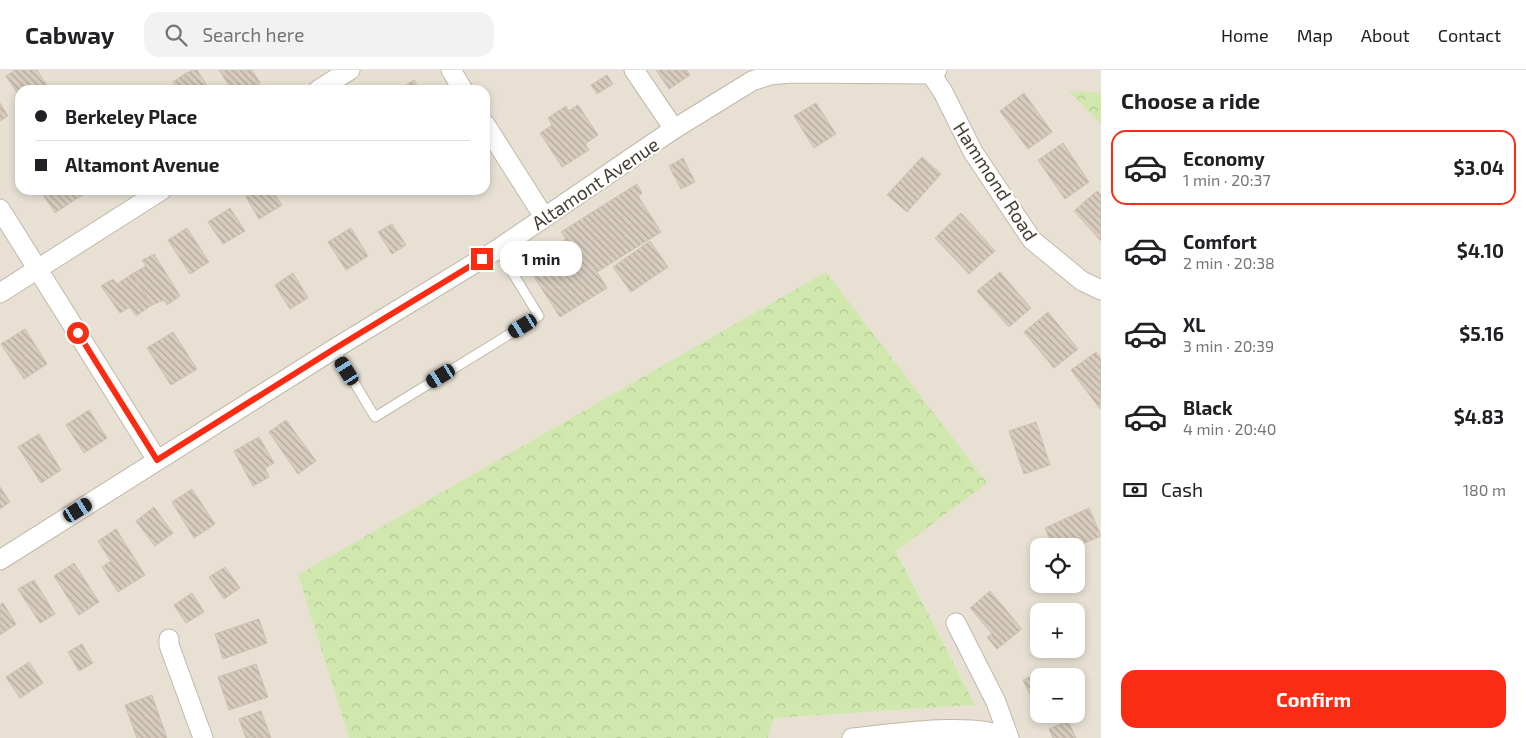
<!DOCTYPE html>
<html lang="en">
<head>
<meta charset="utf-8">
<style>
	body { margin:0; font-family:"Exo 2",sans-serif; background:#f2f2f2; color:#202124; height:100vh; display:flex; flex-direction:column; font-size:19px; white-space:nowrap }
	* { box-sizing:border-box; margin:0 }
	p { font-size:16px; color:#757577 }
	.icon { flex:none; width:28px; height:28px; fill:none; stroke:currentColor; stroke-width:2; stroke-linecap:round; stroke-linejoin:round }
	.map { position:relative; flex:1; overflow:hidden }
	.side { display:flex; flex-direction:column; background:#fff; width:425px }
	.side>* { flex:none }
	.guide { position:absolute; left:15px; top:15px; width:475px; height:110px; border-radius:15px; box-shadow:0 2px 8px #0003; display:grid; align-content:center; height:110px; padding:0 20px; background:#fff }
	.tools { position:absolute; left:1030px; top:468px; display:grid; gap:10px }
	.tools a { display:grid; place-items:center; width:55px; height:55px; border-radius:10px; background:#fff; box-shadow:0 2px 8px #0003; font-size:25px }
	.end { position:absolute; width:22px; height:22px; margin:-11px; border:6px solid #fb2c14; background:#fff; box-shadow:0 0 0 2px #fff }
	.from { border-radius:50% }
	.bubble { position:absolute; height:35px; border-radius:15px; background:#fff; box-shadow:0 2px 8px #0003; font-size:16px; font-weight:700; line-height:35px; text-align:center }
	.car { position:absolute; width:15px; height:30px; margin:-15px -8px; border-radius:6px; box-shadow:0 0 4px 1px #0007; background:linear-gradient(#222 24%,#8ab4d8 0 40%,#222 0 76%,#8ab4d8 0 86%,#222 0) }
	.guide b { display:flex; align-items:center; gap:18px; height:48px; font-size:19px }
	.guide b+b { border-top:1px solid #e0e0e0 }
	.guide i { width:12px; height:12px; background:#202124 }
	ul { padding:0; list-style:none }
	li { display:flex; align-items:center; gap:15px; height:75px; margin:0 10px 8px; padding:0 10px; border:2px solid transparent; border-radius:15px }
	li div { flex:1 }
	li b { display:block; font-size:19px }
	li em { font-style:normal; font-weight:700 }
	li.active { border-color:#fb2c14 }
	li>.icon { width:45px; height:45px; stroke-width:1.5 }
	h2 { padding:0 20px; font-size:22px; line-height:60px }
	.pay { display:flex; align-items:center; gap:12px; height:55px; padding:0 20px; font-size:19px }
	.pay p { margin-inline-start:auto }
	.action { display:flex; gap:10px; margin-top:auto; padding:10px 20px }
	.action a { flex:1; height:58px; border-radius:15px; background:#fb2c14; color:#fff; font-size:20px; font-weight:700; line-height:58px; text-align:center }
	header { display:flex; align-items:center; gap:30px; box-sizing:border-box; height:70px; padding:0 25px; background:#fff; border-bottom:1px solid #e0e0e0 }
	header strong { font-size:24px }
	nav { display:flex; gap:28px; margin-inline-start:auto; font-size:18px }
	.search { width:350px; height:45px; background:#f2f2f2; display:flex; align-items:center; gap:12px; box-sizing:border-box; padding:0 18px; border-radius:15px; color:#757577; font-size:19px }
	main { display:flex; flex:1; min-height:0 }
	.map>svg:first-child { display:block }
</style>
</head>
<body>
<header>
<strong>Cabway</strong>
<div class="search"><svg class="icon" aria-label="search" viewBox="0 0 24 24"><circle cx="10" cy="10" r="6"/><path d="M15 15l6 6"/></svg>Search here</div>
<nav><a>Home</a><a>Map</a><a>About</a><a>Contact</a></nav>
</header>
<main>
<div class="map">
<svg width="1101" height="668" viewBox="0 0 1101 668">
	<defs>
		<pattern id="forest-crowns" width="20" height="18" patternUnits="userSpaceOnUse" patternTransform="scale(1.25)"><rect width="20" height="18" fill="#d0e8ad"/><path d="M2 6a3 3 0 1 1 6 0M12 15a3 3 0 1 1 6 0" fill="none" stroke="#b4c895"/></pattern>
		<pattern id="building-back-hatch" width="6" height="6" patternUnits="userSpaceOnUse" patternTransform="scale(1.25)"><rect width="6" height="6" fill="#d7ccbe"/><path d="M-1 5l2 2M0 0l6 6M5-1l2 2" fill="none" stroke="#b0a79b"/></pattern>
	</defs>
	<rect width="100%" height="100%" fill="#f3eee5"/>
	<path fill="#e7e0d3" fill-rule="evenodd" d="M0 0H1101V668H768L774 648 975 635 896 480 987 412 298 505 349 668H0ZM20 20H485V120H20ZM1039 476H1076V514H1039ZM1039 541H1076V579H1039ZM1039 606H1076V644H1039Z"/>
	<path fill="url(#forest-crowns)" d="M1069 21 1101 23V54Z
		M826 202 987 413 896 481 975 635 774 648 768 668H349L298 505Z"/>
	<path fill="url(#building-back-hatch)" stroke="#cfc1ae" d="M15 0H37L50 20H20V27L6 6Z
		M192 0H197L210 20H193L183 5Z
		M219 0H252L260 13 249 20H232Z
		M656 0H687L690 5 669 19Z
		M183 5 193 20H178L173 12Z
		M607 5 613 14 597 24 591 15Z
		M414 10 420 20H398Z
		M1024 23 1052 62 1028 79 1000 41Z
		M0 33 8 46 0 51Z
		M816 33 836 64 814 78 794 46Z
		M578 35 598 65 585 74 589 80 562 97 540 63 552 55 548 48 566 36 569 41Z
		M1063 73 1089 112 1065 129 1038 90Z
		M922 87 941 104 907 142 887 125Z
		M683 88 695 112 681 119 669 96Z
		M637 114 642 123 638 126 661 162 597 202 607 218 560 247 529 199 553 183 550 179 566 169 561 162Z
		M46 120H90L55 143 42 123Z
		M257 120H272L282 135 259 149 246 127Z
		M1097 121 1101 125V171L1074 141Z
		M230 138 245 161 223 174 208 152Z
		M961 143 995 181 969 204 935 168Z
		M392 154 406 175 392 184 378 162Z
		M187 158 209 192 190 204 168 170Z
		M351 158 368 186 346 200 328 172Z
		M650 171 668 197 631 222 613 197Z
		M153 185 154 184 180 226 167 235 164 230 152 235 132 204 146 196 142 190Z
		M1000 202 1031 238 1009 257 977 221Z
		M293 203 308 228 290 239 275 215Z
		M132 204 152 235 136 246 130 237 120 243 101 216 113 209 117 214Z
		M1048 242 1078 279 1054 298 1024 262Z
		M25 259 47 294 24 309 1 274Z
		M173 262 197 299 171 315 147 278Z
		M1096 282 1101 289 1100 339 1071 300Z
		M89 340 107 368 84 383 66 355Z
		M286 350 316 391 298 404 269 362Z
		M1036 352 1050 395 1024 404 1009 361Z
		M39 364 61 400 41 413 18 377Z
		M259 367 274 393 265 398 269 407 253 416 234 381Z
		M0 417 10 432 0 439Z
		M192 419 215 454 194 468 172 432Z
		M154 437 173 463 155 476 136 451Z
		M1089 438 1101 466 1076 477 1053 476 1045 458Z
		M116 459 145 505 118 522 102 497 111 491 98 471Z
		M74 493 99 532 79 545 54 506Z
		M225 497 240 518 224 529 209 507Z
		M34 510 55 544 40 553 18 519Z
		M990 521 1022 559 997 579 987 567 992 564 970 538Z
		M192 523 204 542 186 553 174 535Z
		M3 533 16 554 0 565V535Z
		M259 549 267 573 223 589 215 564Z
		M82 574 93 593 79 601 68 582Z
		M29 592 43 613 20 628 6 607Z
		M256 594 268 627 229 640 218 607Z
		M1043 600 1046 606H1039L1038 641 1023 610Z
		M152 625 167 668H137L125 635Z
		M261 641 271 668H246L239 649Z
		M1068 651 1076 668H1053L1049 659Z"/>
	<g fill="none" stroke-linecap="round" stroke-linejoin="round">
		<defs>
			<path id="lane" d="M334 279 375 347 539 246 498 179"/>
			<path id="street" d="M451 0 463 20
				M634 0 674 59
				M931 4 943 22 973 82 1032 170 1082 211 1101 220
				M318 20 350 0
				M485 54 544 147
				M0 139 157 390
				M0 223 162 120
				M0 490 334 279 498 179 674 59 752 11 770 5 791 3 931 4 937 0
				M956 553 996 632 1009 668
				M169 569V575L203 668
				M852 668C893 664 972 651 1009 668"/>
		</defs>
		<use href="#lane" stroke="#c1b8ab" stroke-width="11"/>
		<use href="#street" stroke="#c1b8ab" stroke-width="21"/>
		<use href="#lane" stroke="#fff" stroke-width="9"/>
		<use href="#street" stroke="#fff" stroke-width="19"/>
	</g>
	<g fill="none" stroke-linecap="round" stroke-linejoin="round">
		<path stroke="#fb2c14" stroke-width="6" d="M78 263 157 390 334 279 482 189"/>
	</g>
	<g text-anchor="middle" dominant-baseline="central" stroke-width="4.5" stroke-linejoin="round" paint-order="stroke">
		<g font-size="19" fill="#453e35" stroke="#fff">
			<text transform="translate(996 111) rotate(57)">Hammond Road</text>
			<text transform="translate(595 113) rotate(-34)">Altamont Avenue</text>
		</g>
	</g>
</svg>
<div class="tools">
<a><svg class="icon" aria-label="locate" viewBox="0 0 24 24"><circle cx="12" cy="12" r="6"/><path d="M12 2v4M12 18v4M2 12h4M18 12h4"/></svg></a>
<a>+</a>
<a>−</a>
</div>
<i class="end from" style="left:78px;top:263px"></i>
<i class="end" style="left:482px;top:189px"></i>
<div class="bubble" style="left:500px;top:171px;width:82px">1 min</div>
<i class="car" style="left:523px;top:256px;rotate:239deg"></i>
<i class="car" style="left:347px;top:301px;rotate:328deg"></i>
<i class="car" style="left:441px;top:306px;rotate:239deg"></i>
<i class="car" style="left:78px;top:440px;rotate:58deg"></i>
<div class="guide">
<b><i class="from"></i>Berkeley Place</b>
<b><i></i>Altamont Avenue</b>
</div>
</div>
<section class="side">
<h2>Choose a ride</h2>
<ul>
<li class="active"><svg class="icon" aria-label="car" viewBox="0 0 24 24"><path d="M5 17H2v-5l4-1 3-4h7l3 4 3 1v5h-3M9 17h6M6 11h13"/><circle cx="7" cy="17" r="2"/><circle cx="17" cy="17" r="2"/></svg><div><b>Economy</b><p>1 min · 20:37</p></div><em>$3.04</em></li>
<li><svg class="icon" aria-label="car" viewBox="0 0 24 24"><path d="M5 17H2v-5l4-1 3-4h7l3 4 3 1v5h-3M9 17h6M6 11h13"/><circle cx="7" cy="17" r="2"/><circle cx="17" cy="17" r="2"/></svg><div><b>Comfort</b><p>2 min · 20:38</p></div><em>$4.10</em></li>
<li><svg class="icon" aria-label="car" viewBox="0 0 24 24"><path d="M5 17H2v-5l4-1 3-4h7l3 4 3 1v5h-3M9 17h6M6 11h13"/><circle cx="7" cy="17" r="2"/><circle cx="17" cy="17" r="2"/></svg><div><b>XL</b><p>3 min · 20:39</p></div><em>$5.16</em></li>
<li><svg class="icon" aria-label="car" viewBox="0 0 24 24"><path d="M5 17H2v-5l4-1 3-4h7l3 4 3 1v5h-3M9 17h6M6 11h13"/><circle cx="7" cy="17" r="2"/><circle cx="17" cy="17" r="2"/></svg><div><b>Black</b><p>4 min · 20:40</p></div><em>$4.83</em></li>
</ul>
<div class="pay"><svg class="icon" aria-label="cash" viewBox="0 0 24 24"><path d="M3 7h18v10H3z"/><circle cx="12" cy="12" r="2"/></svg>Cash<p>180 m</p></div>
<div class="action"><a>Confirm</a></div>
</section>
</main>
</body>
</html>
